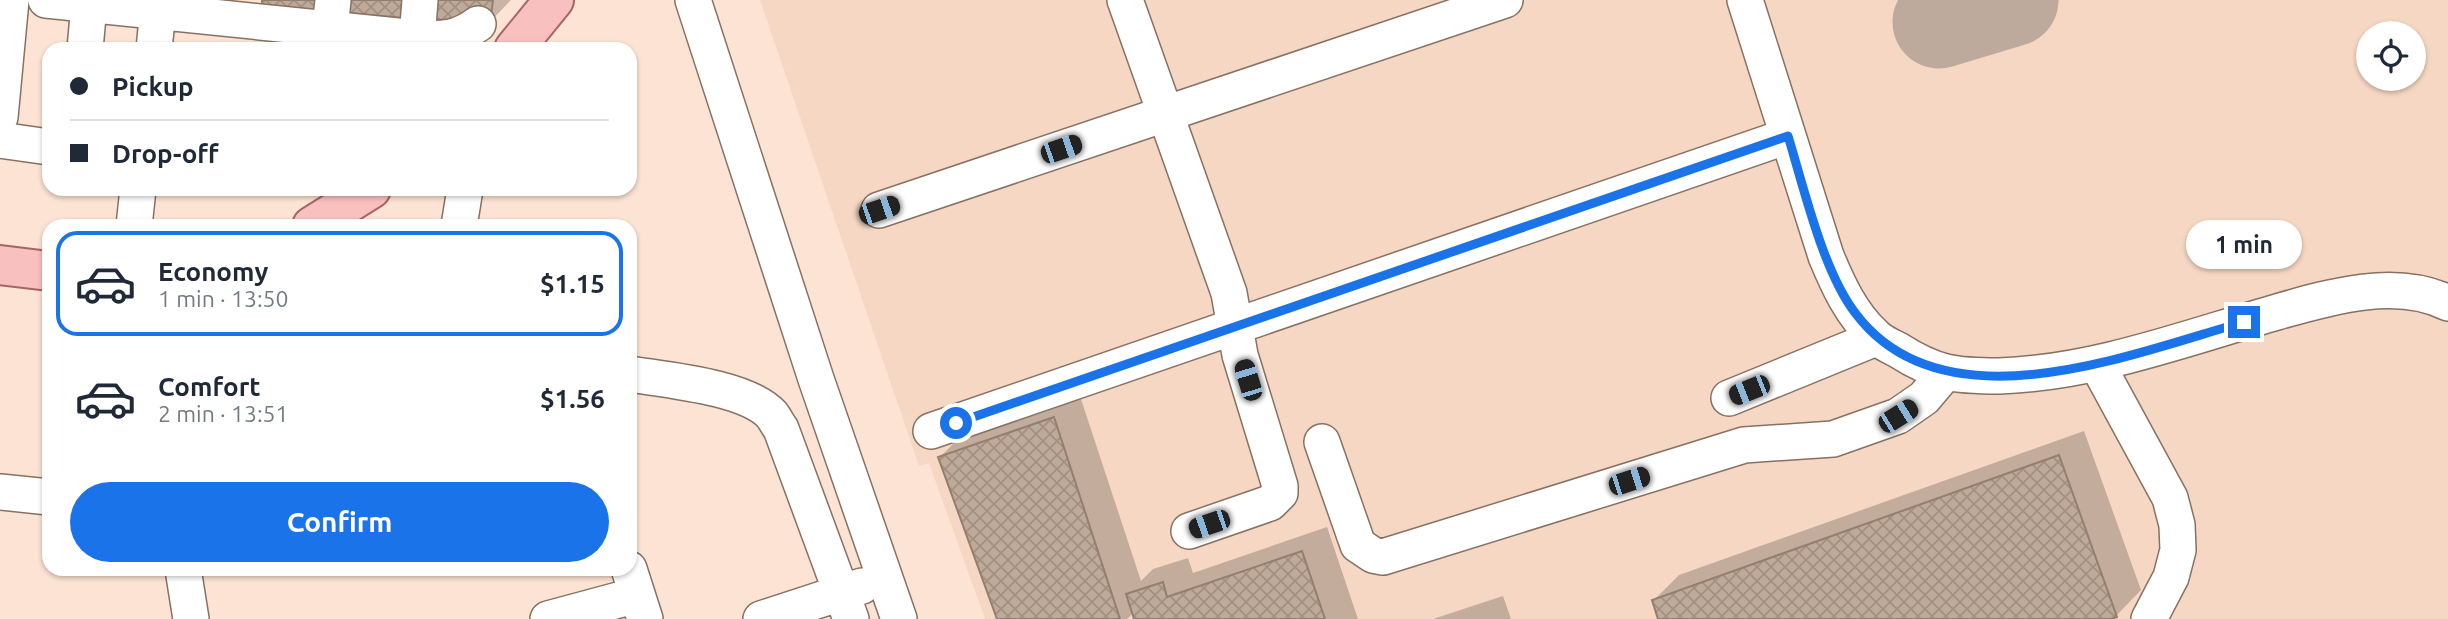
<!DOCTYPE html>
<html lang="en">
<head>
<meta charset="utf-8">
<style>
	body { margin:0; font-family:Ubuntu,sans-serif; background:#f2f2f3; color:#1f2937; height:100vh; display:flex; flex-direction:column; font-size:26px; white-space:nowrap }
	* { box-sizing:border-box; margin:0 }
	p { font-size:23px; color:#747a83 }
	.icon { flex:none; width:38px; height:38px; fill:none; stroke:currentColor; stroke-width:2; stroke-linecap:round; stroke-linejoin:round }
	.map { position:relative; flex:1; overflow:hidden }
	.sheet { position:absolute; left:42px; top:219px; width:595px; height:357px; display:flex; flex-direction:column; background:#fff; border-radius:21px; box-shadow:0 2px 5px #0004 }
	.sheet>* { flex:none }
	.hud { position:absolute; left:42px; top:42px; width:595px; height:154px; border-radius:21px; box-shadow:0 2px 5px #0004; display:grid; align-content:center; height:154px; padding:0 28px; background:#fff }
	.tools { position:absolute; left:2356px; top:21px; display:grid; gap:14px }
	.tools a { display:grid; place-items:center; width:70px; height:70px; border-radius:50%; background:#fff; box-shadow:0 2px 5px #0004; font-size:35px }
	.end { position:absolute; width:32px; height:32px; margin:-16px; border:9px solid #1a73e8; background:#fff; box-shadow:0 0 0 4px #fff }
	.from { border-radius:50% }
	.bubble { position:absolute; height:49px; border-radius:24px; background:#fff; box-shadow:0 2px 5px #0004; font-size:23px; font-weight:700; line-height:49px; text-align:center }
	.car { position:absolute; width:21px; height:42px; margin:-21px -10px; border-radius:9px; box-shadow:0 0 5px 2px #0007; background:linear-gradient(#222 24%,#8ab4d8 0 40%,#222 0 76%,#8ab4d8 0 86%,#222 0) }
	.hud b { display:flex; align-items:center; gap:24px; height:66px; font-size:26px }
	.hud b+b { border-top:2px solid #e0e1e3 }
	.hud i { width:18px; height:18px; background:#1f2937 }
	ul { padding:12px 0 0; list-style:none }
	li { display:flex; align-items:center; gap:21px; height:105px; margin:0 14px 10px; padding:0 14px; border:4px solid transparent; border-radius:21px }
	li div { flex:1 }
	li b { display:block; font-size:26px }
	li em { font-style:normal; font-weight:700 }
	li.current { border-color:#1a73e8 }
	li>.icon { width:63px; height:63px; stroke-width:1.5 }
	.cta { display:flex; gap:14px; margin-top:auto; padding:14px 28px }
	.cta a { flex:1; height:80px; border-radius:42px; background:#1a73e8; color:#fff; font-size:28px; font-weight:700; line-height:80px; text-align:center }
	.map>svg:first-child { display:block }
</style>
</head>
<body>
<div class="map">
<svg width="2448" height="619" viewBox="0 0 2448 619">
	<defs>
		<pattern id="building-cross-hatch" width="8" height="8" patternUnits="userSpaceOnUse" patternTransform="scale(1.75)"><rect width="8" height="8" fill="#bfa998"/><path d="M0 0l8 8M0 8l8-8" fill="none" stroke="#a39082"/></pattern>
	</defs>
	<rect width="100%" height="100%" fill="#fce3d3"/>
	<path fill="#f6d7c3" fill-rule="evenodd" d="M760 0H2448V619H985L929 463 919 466ZM2368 33H2413V79H2368Z"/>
	<path fill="#0003" d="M438 0H511L489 23Z
		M1079 393 1141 581 1153 569 1188 558 1193 573 1327 527 1358 619H1136L1134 612 1127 619H998L940 457 965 432Z
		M2084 431 2141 590 2116 616 2106 619H1660L1654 600 1679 575Z
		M1503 596 1511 619H1433Z"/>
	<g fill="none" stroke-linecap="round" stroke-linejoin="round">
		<path stroke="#beaa9c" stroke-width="93" d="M1939 22 2012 0"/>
	</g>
	<path fill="url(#building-cross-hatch)" stroke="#937f6f" stroke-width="2" d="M262 0H318L316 12 262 6Z
		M349 0H405L403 18 348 13Z
		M436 0H493L490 25 435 20Z
		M1054 417 1120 619H997L938 457Z
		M2059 455 2117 617 2112 619H1658L1652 600Z
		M1302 551 1325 619H1134L1126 594 1163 582 1167 597Z"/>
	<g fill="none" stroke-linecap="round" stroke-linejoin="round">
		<defs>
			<path id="minor" d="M46 0 417 38C443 39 456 40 478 24
				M693 0 816 379 899 619
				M1125 0 1229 293 1240 355 1280 486V493L1270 503 1189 531
				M1745 0 1826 256C1838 285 1851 314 1875 336 1881 342 1890 346 1898 350 1912 359 1929 368 1946 372 1963 376 1982 376 1999 376 2094 373 2186 338 2277 312 2329 297 2397 277 2448 303
				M417 38 420 0
				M85 49 89 5
				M154 49 159 0
				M328 49 333 0
				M0 117 11 0
				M0 140 49 147
				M879 210 1505 0
				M134 226 138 189
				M459 226 465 189
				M2097 364 2170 498 2177 525 2178 550 2171 577 2149 619
				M630 374C667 380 747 387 772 415 775 419 778 425 781 429L851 619
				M1729 398 1876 338
				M931 431 1788 136
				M1322 442 1358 545 1373 555 1383 557 1744 445 1833 439 1898 416 1924 398 1946 372
				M0 492 49 497
				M183 569 191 619
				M629 569 645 619
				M548 619 637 595
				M761 619 862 586"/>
			<path id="major" d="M514 49 554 0
				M312 226 371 189
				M0 265 49 271"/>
		</defs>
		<use href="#minor" stroke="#877163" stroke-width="38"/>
		<use href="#major" stroke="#a66564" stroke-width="42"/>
		<use href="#minor" stroke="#fff" stroke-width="35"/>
		<use href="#major" stroke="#f9c0c0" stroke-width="38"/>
	</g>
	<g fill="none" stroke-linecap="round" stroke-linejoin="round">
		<path stroke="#1a73e8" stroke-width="9" d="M956 423 1788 136C1804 188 1823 272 1856 314 1944 430 2131 354 2244 322"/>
	</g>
</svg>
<div class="tools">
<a><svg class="icon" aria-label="locate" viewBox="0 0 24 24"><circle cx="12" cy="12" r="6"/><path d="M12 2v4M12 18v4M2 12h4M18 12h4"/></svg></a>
</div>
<i class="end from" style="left:956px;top:423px"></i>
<i class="end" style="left:2244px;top:322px"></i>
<div class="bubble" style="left:2186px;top:220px;width:116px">1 min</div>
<i class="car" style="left:1061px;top:149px;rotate:71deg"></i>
<i class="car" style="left:879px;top:210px;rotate:71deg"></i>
<i class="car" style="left:1248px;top:380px;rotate:343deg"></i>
<i class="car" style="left:1749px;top:390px;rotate:248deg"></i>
<i class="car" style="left:1898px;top:416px;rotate:58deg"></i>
<i class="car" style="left:1629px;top:481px;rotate:72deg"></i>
<i class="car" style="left:1209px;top:524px;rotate:251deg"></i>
<div class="hud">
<b><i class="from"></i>Pickup</b>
<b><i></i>Drop-off</b>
</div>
<section class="sheet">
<ul>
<li class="current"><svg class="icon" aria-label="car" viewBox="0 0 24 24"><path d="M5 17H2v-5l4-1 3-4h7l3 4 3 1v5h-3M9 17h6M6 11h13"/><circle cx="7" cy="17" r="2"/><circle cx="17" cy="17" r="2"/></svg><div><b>Economy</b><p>1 min · 13:50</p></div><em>$1.15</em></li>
<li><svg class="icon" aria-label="car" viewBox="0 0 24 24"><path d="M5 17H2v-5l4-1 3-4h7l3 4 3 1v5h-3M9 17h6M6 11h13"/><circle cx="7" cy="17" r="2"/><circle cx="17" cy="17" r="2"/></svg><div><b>Comfort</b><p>2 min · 13:51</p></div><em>$1.56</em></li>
</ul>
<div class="cta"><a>Confirm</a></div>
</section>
</div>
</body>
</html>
